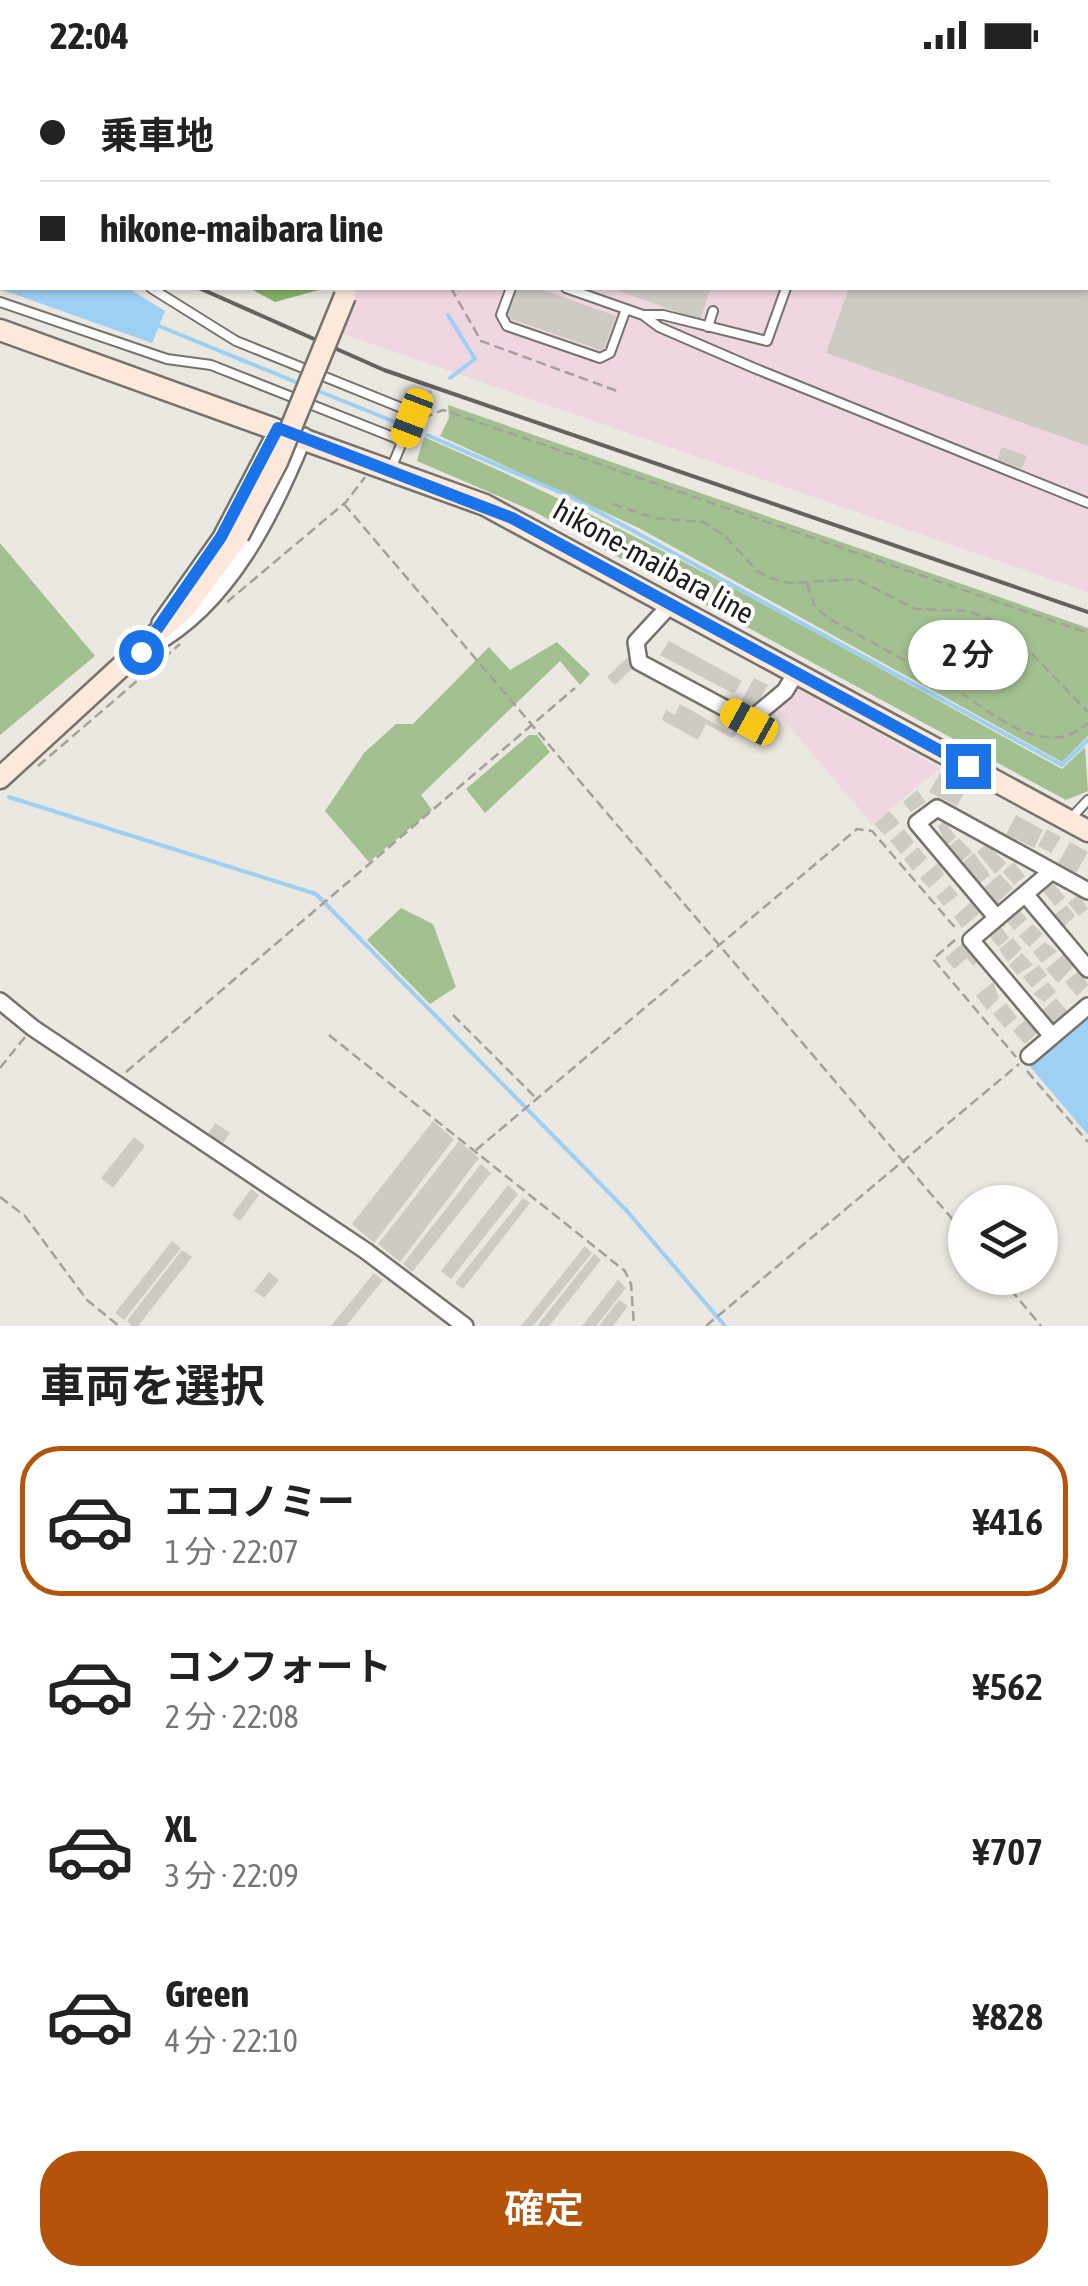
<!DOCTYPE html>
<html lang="ja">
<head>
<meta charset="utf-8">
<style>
	body { margin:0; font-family:"Asap Condensed","Noto Sans JP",sans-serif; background:#f2f2f2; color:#222; height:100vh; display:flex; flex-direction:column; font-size:38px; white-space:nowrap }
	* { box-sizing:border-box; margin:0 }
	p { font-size:32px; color:#767676 }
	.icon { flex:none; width:55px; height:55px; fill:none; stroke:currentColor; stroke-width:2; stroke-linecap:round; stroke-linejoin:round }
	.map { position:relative; height:1256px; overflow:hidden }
	.sheet { display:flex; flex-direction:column; background:#fff; flex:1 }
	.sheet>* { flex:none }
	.guide { position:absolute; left:0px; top:0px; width:1090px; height:220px; box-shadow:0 2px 8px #0004; display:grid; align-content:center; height:220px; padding:0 40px; background:#fff }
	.tools { position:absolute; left:948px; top:1115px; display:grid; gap:20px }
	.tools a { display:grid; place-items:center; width:110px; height:110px; border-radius:50%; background:#fff; box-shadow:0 2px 8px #0004; font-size:50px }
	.end { position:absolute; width:45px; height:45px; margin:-22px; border:12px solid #1a73e8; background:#fff; box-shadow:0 0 0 5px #fff }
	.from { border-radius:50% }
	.bubble { position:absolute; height:70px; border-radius:35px; background:#fff; box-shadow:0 2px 8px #0004; font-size:32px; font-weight:600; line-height:70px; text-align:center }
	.car { position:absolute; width:30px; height:60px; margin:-30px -15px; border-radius:12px; box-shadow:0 0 8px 2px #0007; background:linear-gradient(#f5c518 24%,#345 0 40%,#f5c518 0 76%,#345 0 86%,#f5c518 0) }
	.guide b { display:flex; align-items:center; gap:35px; height:95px; font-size:38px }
	.guide b+b { border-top:2px solid #e0e0e0 }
	.guide i { width:25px; height:25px; background:#222 }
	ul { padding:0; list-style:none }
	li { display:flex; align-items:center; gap:30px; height:150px; margin:0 20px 15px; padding:0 20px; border:5px solid transparent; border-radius:40px }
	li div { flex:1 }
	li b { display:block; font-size:38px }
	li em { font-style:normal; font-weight:600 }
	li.active { border-color:#b45309 }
	li>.icon { width:90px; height:90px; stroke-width:1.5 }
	h2 { padding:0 40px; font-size:45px; line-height:120px }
	.cta { display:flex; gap:20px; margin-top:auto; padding:20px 40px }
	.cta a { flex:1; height:115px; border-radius:40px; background:#b45309; color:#fff; font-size:40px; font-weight:600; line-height:115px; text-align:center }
	.status { display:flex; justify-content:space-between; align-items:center; height:70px; padding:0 50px; background:#fff; direction:ltr }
	.status svg { height:28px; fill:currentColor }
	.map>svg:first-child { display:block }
</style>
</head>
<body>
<div class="status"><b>22:04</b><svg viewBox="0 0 49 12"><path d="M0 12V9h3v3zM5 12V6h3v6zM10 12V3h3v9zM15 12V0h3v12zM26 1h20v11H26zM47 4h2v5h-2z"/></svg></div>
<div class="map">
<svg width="1088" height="1256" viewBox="0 0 1088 1256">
	<rect width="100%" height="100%" fill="#ebe7e1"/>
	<path fill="#efd6e0" d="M291 0H874L873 2Z
		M1088 185V522L340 263 358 218H1088Z
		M794 617 940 698 872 754 774 638Z"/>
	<path fill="#a3c090" d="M448 335 1088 558V666L1062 692 639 458 440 366 449 348Z
		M424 367C645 462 852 584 1062 699L1085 677 1088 721 1066 730 533 441 417 391Z
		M0 473 95 586 0 665Z
		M557 572 590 604 580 615 560 591 421 725 432 740 369 792 325 741 364 683 396 654H413L489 577 510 600Z
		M529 665H537L550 682 485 743 466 719Z
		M401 838 433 854 456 917 430 934 367 870Z"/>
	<path fill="#85b464" d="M0 0H269V2H2V66Z
		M249 218H326L275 232Z"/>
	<path fill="#9ed0f3" d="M0 136 2 218H128L165 241 152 273 0 219Z
		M1088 944V1065L1028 994Z"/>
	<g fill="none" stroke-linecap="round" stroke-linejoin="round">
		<path stroke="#9ed0f3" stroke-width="4" d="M448 245 475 289 450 308
			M154 254 303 315
			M316 320 395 352
			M414 334 430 322
			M427 365 571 427 1062 695 1088 670
			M9 727 316 824 627 1141 725 1256"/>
	</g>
	<path fill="#cecac4" d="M513 218H538L616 246 603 281 503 246Z
		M611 218H711L700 250Z
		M849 218H1088V376L826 283Z
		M1002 377 1027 386 1022 399 997 390Z
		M669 571 742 611 734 624 660 585Z
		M627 588 635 596 615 615 607 607Z
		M754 608 768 615 753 642 740 634Z
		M680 634 731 663 741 655 745 658 732 668 706 654 698 670 662 650 666 640 675 645Z
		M940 703 967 718 957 736 929 722Z
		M917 720 926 732 911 742 903 732Z
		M889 741 900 753 884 765 874 754Z
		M1016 745 1043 760 1034 778 1006 764Z
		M945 751 956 767 946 776 938 756Z
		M904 759 914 772 901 784 890 771Z
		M1047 759 1061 767 1051 783 1038 776Z
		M959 768 972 782 960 793 947 778Z
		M1070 772 1088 782 1076 803 1058 793Z
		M987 774 1006 793 995 804 977 782Z
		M918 777 927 788 913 801 904 789Z
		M974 783 990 805 980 813 962 793Z
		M939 792 944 805 929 818 920 808Z
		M1014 792 1025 806 1014 815 1003 802Z
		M1000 804 1013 818 997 833 984 818Z
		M1053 813 1065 827 1055 836 1042 820Z
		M950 815 958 825 944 836 936 827Z
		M1079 824 1088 839 1079 846 1068 833Z
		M971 832 980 843 962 858 954 847Z
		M1067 835 1075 846 1062 858 1053 846Z
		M1018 838 1027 849 1014 860 1005 849Z
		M999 854 1009 868 998 877 988 864Z
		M1033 854 1043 864 1029 877 1019 866Z
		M1013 868 1022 879 1008 892 999 879Z
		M1045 872 1057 881 1042 893 1033 882Z
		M963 873 978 891 973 896 967 888 954 899 945 888Z
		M1022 883 1033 895 1017 905 1009 895Z
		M1063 885 1073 897 1058 913 1046 899Z
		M1039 895 1047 905 1032 918 1023 907Z
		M1080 900 1088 915 1077 926 1065 912Z
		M993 912 999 928 987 940 976 926Z
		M1048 912 1056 922 1044 932 1033 924Z
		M1056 928 1067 941 1052 953 1042 941Z
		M1006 933 1017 947 1005 958 993 944Z
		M1025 950 1037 963 1025 974 1013 961Z
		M433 1051 454 1069 374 1173 352 1154Z
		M215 1053 230 1063 221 1076 206 1067Z
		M134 1067 145 1076 113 1118 101 1108Z
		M459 1071 479 1088 400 1192 378 1174Z
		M481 1094 491 1103 412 1202 403 1194Z
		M508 1115 518 1124 451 1209 441 1201Z
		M251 1119 259 1125 240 1151 232 1145Z
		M523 1128 530 1133 463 1219 455 1213Z
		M172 1171 181 1178 124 1250 115 1243Z
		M585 1176 592 1183 533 1256H521Z
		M182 1180 192 1187 138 1256H132L127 1251Z
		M594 1184 601 1190 549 1256H537Z
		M269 1202 279 1210 264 1228 254 1221Z
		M374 1203 383 1210 346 1256H331Z
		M618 1210 626 1218 596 1256H582Z
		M619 1230 628 1236 613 1256H599Z"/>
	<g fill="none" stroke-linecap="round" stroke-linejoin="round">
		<defs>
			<path id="lane" d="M309 0 310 2
				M648 0 655 2
				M404 2 405 0
				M710 2 711 0
				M862 2 863 0
				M0 121 2 123
				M151 218 236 271 402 338 412 348 391 399
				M511 218 501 245 507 256 600 288 610 283 626 239
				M566 218 643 245 659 257 754 298 1088 433
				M0 232 167 289 211 295 403 371
				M643 245H663L767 271 786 218
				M708 257 713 241
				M1072 747 1088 730"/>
			<path id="street" d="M671 534 636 572 639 592 749 651 785 621 796 603
				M160 553 221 467 278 358
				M151 576C228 535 272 445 304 366
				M1025 824 1088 899
				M997 848 917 753 937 738 1088 821
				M0 931 33 958 366 1181 465 1256
				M1052 966 971 870 1052 801
				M1029 986 1088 936"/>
			<path id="secondary" d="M280 0V2
				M0 260 485 435 1088 761
				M0 708 186 537 238 466"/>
		</defs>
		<use href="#lane" stroke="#76726c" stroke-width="12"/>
		<use href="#street" stroke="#76726c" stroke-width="20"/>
		<use href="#secondary" stroke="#76726c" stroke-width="25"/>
		<path stroke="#a4a09c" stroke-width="2.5" stroke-dasharray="10 5" stroke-linecap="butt" d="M451 218 481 271 617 321
			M423 348 443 340 1088 563
			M344 434 965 1164
			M613 434 654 448 703 452 725 466 757 501 773 509 790 513 856 509 916 539 968 541 1004 555 1088 642
			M807 513 814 535 828 548C867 569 905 591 944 612 983 633 1041 696 1088 653
			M227 532 346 432 365 407
			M38 696 180 574
			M955 870 933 889 1016 987
			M453 945 534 1026
			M329 965 625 1201 631 1214 634 1256
			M0 998 25 967
			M1027 1001 1088 1072
			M126 1002 575 618
			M476 1080 857 759 872 761 958 861
			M0 1127 25 1146 87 1230 119 1256
			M1001 1208 1041 1256
			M706 1256 1019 994"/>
		<use href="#lane" stroke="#fff" stroke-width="8"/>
		<use href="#street" stroke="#fff" stroke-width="15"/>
		<use href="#secondary" stroke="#fce9dc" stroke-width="20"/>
		<path stroke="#65625f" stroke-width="4" d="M0 81 2 83
			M199 218 384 300 1088 542"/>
		<defs>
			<path id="secondary-bridge" d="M238 466 277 392 345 226"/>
		</defs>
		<use href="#secondary-bridge" stroke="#76726c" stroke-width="25" stroke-linecap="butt"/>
		<use href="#secondary-bridge" stroke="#fce9dc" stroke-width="20"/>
	</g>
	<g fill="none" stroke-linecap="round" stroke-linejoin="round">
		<path stroke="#1a73e8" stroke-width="12" d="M141 582 221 467 278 358 512 448 968 696"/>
	</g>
	<g text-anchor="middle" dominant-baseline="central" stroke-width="8" stroke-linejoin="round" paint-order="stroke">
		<g font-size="30" fill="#1f1d1b" stroke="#fff">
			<text transform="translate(654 491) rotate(29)">hikone-maibara line</text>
		</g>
	</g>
</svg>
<div class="tools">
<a><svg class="icon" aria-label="layers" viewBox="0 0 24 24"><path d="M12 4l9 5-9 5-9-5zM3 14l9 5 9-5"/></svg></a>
</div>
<i class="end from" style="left:141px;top:582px"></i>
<i class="end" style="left:968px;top:696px"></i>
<div class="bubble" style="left:908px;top:550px;width:120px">2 分</div>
<i class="car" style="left:412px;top:348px;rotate:201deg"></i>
<i class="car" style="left:749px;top:652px;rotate:299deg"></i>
<div class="guide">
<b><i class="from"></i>乗車地</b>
<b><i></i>hikone-maibara line</b>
</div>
</div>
<section class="sheet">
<h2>車両を選択</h2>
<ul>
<li class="active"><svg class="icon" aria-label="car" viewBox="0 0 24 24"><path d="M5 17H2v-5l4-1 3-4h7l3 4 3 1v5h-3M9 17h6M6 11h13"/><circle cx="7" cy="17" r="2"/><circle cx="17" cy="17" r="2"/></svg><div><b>エコノミー</b><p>1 分 · 22:07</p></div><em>¥416</em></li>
<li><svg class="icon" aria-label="car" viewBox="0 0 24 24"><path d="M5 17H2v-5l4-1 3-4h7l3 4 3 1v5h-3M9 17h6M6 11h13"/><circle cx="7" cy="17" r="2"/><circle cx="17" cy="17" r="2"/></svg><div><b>コンフォート</b><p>2 分 · 22:08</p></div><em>¥562</em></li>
<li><svg class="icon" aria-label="car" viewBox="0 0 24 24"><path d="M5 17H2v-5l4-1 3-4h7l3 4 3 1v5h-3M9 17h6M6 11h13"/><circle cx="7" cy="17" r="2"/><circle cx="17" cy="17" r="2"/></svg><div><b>XL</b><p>3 分 · 22:09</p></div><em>¥707</em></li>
<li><svg class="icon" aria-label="car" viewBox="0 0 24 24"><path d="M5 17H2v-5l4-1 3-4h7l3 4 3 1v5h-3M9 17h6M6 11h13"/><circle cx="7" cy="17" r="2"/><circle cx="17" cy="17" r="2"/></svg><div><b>Green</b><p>4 分 · 22:10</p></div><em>¥828</em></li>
</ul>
<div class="cta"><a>確定</a></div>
</section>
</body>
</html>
